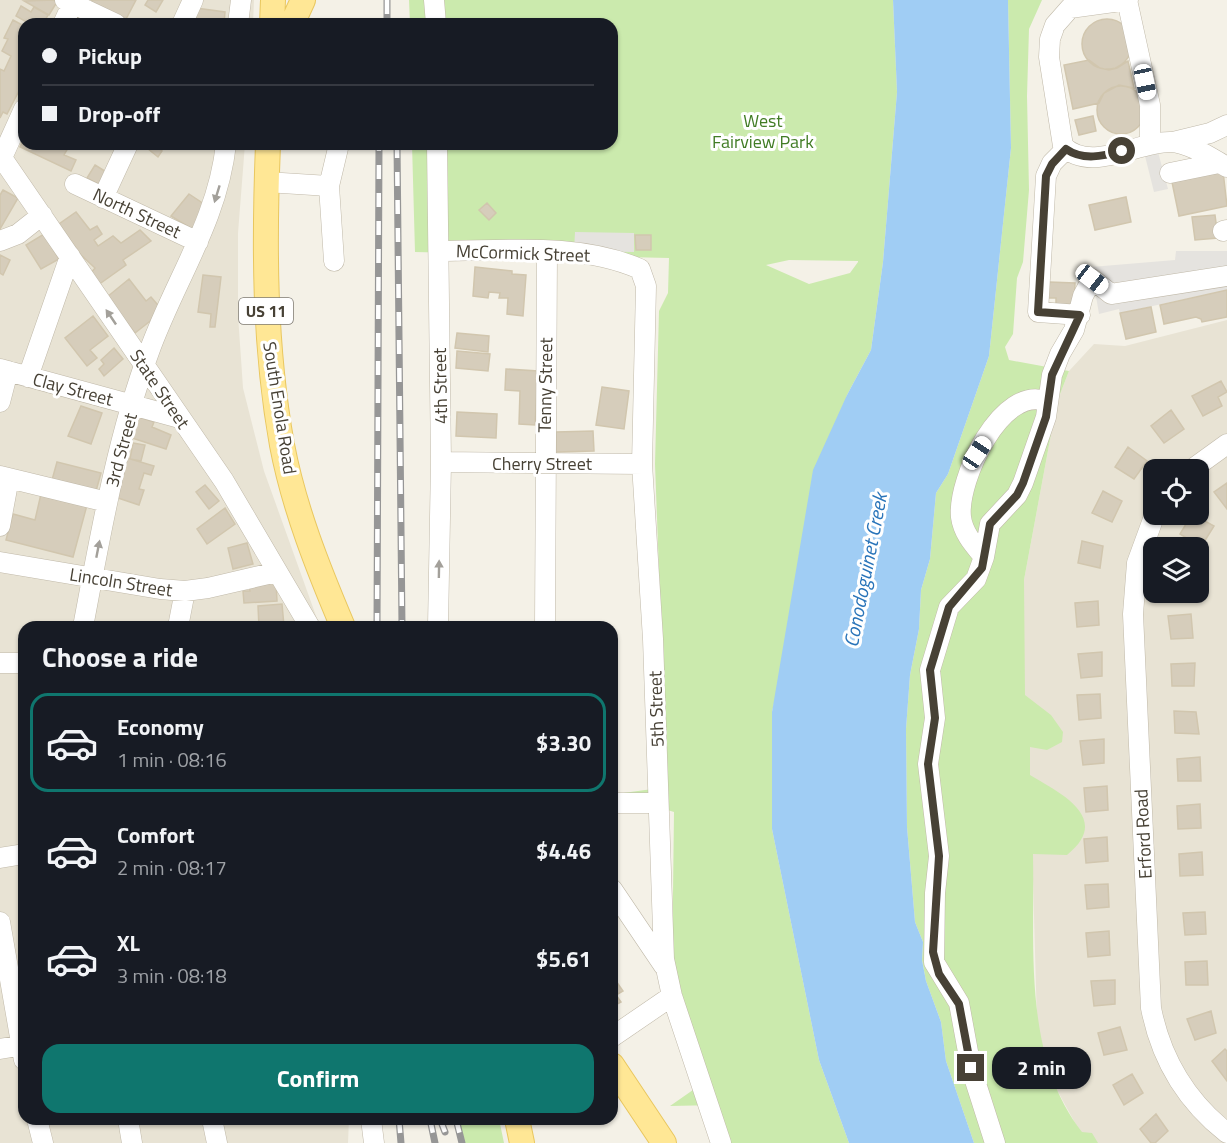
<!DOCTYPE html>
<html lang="en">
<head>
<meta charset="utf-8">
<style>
	body { margin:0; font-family:"Titillium Web",sans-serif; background:#242831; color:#f1f3f6; height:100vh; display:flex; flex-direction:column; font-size:22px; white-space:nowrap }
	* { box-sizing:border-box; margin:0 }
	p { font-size:20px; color:#9ea1a6 }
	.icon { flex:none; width:33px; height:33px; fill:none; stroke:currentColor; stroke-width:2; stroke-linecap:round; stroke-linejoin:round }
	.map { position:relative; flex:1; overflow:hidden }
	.side { position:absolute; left:18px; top:621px; width:600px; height:504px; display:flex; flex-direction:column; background:#171b24; border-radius:18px; box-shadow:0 2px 4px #0004 }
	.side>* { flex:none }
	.guide { position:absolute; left:18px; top:18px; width:600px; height:132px; border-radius:18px; box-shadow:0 2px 4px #0004; display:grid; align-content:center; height:132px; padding:0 24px; background:#171b24 }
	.tools { position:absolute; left:1143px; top:459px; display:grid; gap:12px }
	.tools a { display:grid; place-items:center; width:66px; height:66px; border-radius:12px; background:#171b24; box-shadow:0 2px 4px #0004; font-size:30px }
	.end { position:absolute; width:27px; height:27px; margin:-14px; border:8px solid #474135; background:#fff; box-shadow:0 0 0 3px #fff }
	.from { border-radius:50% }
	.bubble { position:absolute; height:42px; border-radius:18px; background:#171b24; box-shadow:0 2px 4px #0004; font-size:20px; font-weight:700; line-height:42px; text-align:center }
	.car { position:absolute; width:18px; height:36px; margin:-18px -9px; border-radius:8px; box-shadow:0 0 4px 2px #0007; background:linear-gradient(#fff 24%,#345 0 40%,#fff 0 76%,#345 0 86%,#fff 0) }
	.guide b { display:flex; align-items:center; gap:21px; height:57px; font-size:22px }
	.guide b+b { border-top:2px solid #363941 }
	.guide i { width:15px; height:15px; background:#f1f3f6 }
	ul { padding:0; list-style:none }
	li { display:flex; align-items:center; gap:18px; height:99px; margin:0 12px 9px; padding:0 12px; border:3px solid transparent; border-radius:18px }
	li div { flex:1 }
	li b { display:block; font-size:22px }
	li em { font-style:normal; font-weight:700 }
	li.current { border-color:#0f766e }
	li>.icon { width:54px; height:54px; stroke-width:1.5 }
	h2 { padding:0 24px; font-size:27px; line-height:72px }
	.button { display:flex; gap:12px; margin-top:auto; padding:12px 24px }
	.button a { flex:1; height:69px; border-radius:18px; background:#0f766e; color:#fff; font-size:24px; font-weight:700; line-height:69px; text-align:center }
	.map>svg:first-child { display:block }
</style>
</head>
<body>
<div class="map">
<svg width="1227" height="1143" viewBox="0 0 1227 1143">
	<rect width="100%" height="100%" fill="#f4f1e7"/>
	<path fill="#e8e3d4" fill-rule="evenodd" d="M0 0H254L253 24H24V144H245L238 233V315L243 388 264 471 320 627H24V1119H349L348 1143H0Z
		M1227 320V1143H1086L1057 1090 1044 1057 1037 1024 1031 806 1024 685V580L1057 402 1069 371 1094 344 1125 346ZM1154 470H1198V514H1154ZM1154 548H1198V592H1154Z"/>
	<path fill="#cbeaad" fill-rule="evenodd" d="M409 0H893L897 92 883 262 871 350 847 395 772 712V829L819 1060 849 1143H727L717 1105 670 1106 703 1083 672 975 674 812 616 794 667 787 655 464 659 311 668 293 669 258 415 252 412 144H612V24H410ZM789 260 858 261V262L850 273 809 284 766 265Z
		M1008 0H1042L1029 29 1027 96 1029 190 1023 262 1017 278 1013 334 1005 347 1009 360 1069 371 1057 402 1024 580 1025 695 1051 715 1063 732 1062 742 1047 750 1030 747V775C1060 793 1113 818 1067 855L1033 854C1035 946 1022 1055 1082 1132L1092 1133 1098 1143H974L946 1061 941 1022 926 981 922 960 923 942 915 922 907 827 906 729 910 675 919 629 921 590 930 559 936 493 948 474 989 356 1011 148Z
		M455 1119H499L504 1143H462Z"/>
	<path fill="#e5e3df" d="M1158 152 1168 189 1154 192 1145 156Z
		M575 232 634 233V252L574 251Z
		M1176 251H1227V290L1120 313 1119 309 1099 314 1091 267 1175 260Z"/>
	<path fill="#a0cdf4" d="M893 0H1008L1011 148 989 356 948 474 936 493 930 559 921 590 919 629 910 675 906 729 907 827 915 922 923 942 922 960 926 981 941 1022 946 1061 974 1143H849L819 1060 772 829V712L813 470 847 395 871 350 883 262 897 92Z"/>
	<path fill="#d6cdbb" stroke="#d1c6ae" stroke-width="1.5" d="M54 0 57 2 49 15 24 1Z
		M92 0H136L125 21 91 3Z
		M148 0H163L156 12 145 5Z
		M21 6 31 12 34 7 48 15 43 24H30L16 16Z
		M196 8 225 12 224 24H193Z
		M1082 44a25 25 0 1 1 50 0a25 25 0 1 1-50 0Z
		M13 20 24 26V81L7 114 3 112 0 118V69L4 71 11 56 2 51 8 39 4 38Z
		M1089 60 1100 68 1109 70 1117 68 1128 61 1134 88 1119 85 1104 93 1099 103 1073 109 1064 65Z
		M1097 110a24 24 0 1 1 48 0a24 24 0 1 1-48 0Z
		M1093 116 1096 131 1079 135 1075 120Z
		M24 139V144H59L68 148 64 155 76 160 71 171 20 147Z
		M142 144H152L162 151 158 157Z
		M95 165 108 173 100 185 87 178Z
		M1223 171 1227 206 1179 216 1172 182Z
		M3 190 18 198 0 229V195Z
		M189 194 207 206 192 229 171 216Z
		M1126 197 1131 222 1095 230 1089 205Z
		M487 203 496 213 489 220 479 210Z
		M76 212 90 230 97 226 102 234 94 240 98 246 113 236 121 243 140 230 151 241 123 260 126 265 98 285 90 274 95 268 80 254 59 224Z
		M1215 215 1218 238 1195 240 1192 217Z
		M44 234 59 259 41 269 26 245Z
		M635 235H651V250H636Z
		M0 255 10 260 3 275 0 273Z
		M475 267 512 271V274L526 275 523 316 507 314 508 298H499L500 293 489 292 488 298 473 296Z
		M203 275 221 277 215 327H210L211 314 198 312Z
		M129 279 146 301 151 297 163 311 135 333 107 297Z
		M1049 282 1075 283 1074 310 1056 309V298H1048Z
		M1227 290V317L1202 322 1201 319 1196 317 1164 324 1160 305Z
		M1151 307 1156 332 1126 339 1120 313Z
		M93 316 108 336 90 350 97 358 87 366 65 338Z
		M457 333 489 336 488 352 455 348Z
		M114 348 123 359 104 376 99 369 104 364 101 360Z
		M457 351 490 354 488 371 456 368Z
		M506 369 538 371 535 425 519 424 520 391 505 390Z
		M1221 381 1227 392 1218 397 1222 406 1203 416 1192 396Z
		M602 387 629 391 624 429 596 425Z
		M81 406 102 413 91 444 68 436Z
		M1171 410 1184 429 1164 443 1151 426Z
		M457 412 497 414 496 438 456 436Z
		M136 416 154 422 152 427 171 435 166 449 129 437Z
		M593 431 594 451 556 452V432Z
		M133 443 145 445 141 461 130 459Z
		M1128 447 1147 461 1134 479 1115 467Z
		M127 458 154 466 151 475 144 473 139 489 144 490 139 505 115 497Z
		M57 462 101 473 96 491 52 480Z
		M1227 483V509L1214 492Z
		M205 485 219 501 209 509 196 492Z
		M1103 491 1122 501 1112 522 1092 513Z
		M41 494 87 505 73 557 6 540 13 514 35 520Z
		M225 508 235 524 207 544 197 529Z
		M1192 514 1214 526 1201 547 1180 534Z
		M1082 541 1103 546 1100 568 1078 563Z
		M247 543 253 564 233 569 228 548Z
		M276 582 277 601 244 603 243 591H250L249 583Z
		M1098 601 1099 625 1077 627 1075 603Z
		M282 604 284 626 259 627 258 606Z
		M1191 614 1193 638 1171 639 1168 616Z
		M1102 652V676L1081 678 1078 654Z
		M1195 663 1194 686H1172L1171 664Z
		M1100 694 1101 718 1079 720 1077 695Z
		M1174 711 1196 712 1199 734 1175 733Z
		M1104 739V763L1083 765 1080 741Z
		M1200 757 1201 781H1178L1177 759Z
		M1107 786 1108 810 1086 812 1084 788Z
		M1200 804 1201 828 1178 829 1177 806Z
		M1107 837 1108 861 1086 863 1084 839Z
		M1202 852 1203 875 1180 876 1179 854Z
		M1108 884 1109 907 1087 909 1085 885Z
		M1205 912 1206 934 1185 935 1183 913Z
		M1109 931 1110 955 1088 957 1086 933Z
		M1207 961 1208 985H1186L1185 962Z
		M1115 980V1004L1094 1006 1091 981Z
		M616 981 623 991 616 995 621 1002 612 1007V984Z
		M1211 1011 1216 1033 1195 1040 1187 1019Z
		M1120 1027 1127 1050 1104 1055 1098 1033Z
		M1225 1049 1227 1051V1081L1212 1061Z
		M1132 1074 1143 1093 1124 1105 1113 1085Z
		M1156 1114 1168 1131 1155 1143H1151L1140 1129Z"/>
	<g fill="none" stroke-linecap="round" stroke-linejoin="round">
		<defs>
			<path id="minor" d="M65 0 116 24
				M434 0 436 24
				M1127 0 1150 105V144
				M1128 0 1070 8 1055 25 1050 39 1049 57 1063 146C1091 174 1138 141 1171 142 1190 143 1211 158 1227 167
				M63 24 74 0
				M182 24 193 0
				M238 24 241 0
				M1173 142 1210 133 1227 125
				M437 144 441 462 438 627
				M1066 149 1052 163 1046 176 1038 312 1080 315
				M0 155 224 481 310 627
				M0 162 24 109
				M1170 173 1219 163
				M266 182 329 186
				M75 184 198 242
				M103 198 128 144
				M1223 231 1227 230
				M0 241 18 234 42 215
				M439 251C504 251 579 242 640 269L646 286 642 464 653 639 664 959 672 996 721 1143
				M334 261 329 186 339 144
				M0 369 180 418
				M28 377 70 256
				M0 402 8 371
				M441 462 642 464
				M1191 470 1227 444
				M0 476 107 502
				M1155 514 1137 563 1133 614 1151 1008C1161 1059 1185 1100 1227 1133
				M0 526 9 478
				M984 557 990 524 1017 495 1023 483 1046 417 1052 375 1060 354 1074 330 1083 296 1092 279 1111 294 1227 276
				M0 562 160 589 185 591 208 588 277 572
				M83 627C100 537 117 438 149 352 174 282 218 220 226 144
				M178 627 185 591
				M545 627 547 251
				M0 663H24
				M612 803H658
				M0 858 24 854
				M612 889 664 966
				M0 922 24 1060
				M612 1037 672 996
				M0 1049 24 1045
				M37 1119 43 1143
				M128 1119 132 1143
				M212 1119 217 1143
				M371 1119 374 1143
				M995 1143 971 1068 959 1003 934 962 935 893 939 856 928 764 935 718 930 670 949 607 976 579 984 557C974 545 963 533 961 517 957 480 1002 382 1048 402"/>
			<path id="major" d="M272 24 273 0
				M292 24 303 0
				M268 144C264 245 264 345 282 445 294 508 318 568 343 627
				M612 1065 664 1143
				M517 1119 522 1143"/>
		</defs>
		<use href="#minor" stroke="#c0b9a9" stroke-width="21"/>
		<use href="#major" stroke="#e9c75f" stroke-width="26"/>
		<use href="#minor" stroke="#fff" stroke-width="20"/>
		<use href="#major" stroke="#ffe795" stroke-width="24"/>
		<defs>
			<path id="rail" d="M387 0V24
				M397 144 402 627
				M377 627 379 144
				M399 1119 401 1143
				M430 1119 435 1143
				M440 1119 445 1132
				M456 1119 462 1143"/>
		</defs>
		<use href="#rail" stroke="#969696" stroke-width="7"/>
		<use href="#rail" stroke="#fff" stroke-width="4.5" stroke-dasharray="14" stroke-linecap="butt"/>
	</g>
	<defs><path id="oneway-solid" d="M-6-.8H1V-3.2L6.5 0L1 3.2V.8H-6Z" transform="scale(1.5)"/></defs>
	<g fill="#a3a09a">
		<use href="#oneway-solid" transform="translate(217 194) rotate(107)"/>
		<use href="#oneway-solid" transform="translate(111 317) rotate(-124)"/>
		<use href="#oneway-solid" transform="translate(98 549) rotate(-79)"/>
		<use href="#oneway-solid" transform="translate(439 569) rotate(-89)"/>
	</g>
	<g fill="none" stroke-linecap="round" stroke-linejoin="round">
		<path stroke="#474135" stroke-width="8" d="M971 1068 959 1004 939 974 933 952 939 856 928 764 935 718 930 670 949 607 982 568 990 524 1017 495 1023 483 1046 417 1052 375 1080 315 1038 312 1046 176 1052 164 1066 149C1083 161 1103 156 1122 151"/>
	</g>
	<g text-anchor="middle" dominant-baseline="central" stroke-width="6" stroke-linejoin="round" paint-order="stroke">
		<rect fill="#fff" stroke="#7e7a72" stroke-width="1.5" x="239" y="298" width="54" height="26" rx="4.5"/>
		<g font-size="16" font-weight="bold" fill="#474135">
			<text x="266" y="311">US 11</text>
		</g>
		<g font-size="18" fill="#417c25" stroke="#fff">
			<text x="763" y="120">West<tspan x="763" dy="21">Fairview Park</tspan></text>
		</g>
		<g font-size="18" fill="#474135" stroke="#fff">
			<text transform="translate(137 213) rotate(25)">North Street</text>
			<text transform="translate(523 253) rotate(2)">McCormick Street</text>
			<text transform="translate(545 385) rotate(-89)">Tenny Street</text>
			<text transform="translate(440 386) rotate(-91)">4th Street</text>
			<text transform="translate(73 389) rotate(15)">Clay Street</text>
			<text transform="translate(160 389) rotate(56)">State Street</text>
			<text transform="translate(280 408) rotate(81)">South Enola Road</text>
			<text transform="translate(121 450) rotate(-75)">3rd Street</text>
			<text x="542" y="463">Cherry Street</text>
			<text transform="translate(121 582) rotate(9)">Lincoln Street</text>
			<text transform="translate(656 709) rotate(-92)">5th Street</text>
			<text transform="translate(1143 834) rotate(-93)">Erford Road</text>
		</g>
		<g font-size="20" font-style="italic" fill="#2974b9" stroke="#fff">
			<text transform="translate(865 570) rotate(-79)">Conodoguinet Creek</text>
		</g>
	</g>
</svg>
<div class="tools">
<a><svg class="icon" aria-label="locate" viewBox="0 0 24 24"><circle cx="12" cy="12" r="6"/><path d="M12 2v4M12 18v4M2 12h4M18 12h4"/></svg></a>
<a><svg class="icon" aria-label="layers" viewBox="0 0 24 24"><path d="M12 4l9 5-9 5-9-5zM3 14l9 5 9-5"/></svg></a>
</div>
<i class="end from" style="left:1122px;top:151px"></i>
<i class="end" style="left:971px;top:1068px"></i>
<div class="bubble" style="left:992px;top:1047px;width:99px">2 min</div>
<i class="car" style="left:1145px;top:82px;rotate:168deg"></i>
<i class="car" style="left:1092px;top:279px;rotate:128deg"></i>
<i class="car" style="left:977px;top:453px;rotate:34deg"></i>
<div class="guide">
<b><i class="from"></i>Pickup</b>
<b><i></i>Drop-off</b>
</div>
<section class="side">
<h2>Choose a ride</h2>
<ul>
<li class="current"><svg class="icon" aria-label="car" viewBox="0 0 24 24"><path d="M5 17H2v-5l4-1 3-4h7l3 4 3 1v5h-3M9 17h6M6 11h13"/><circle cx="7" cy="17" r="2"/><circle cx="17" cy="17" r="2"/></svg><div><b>Economy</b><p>1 min · 08:16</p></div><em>$3.30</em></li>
<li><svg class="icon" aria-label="car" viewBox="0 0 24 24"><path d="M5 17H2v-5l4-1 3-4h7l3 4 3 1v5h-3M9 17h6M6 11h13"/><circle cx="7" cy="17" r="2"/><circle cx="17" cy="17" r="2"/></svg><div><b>Comfort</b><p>2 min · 08:17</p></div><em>$4.46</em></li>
<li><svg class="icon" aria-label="car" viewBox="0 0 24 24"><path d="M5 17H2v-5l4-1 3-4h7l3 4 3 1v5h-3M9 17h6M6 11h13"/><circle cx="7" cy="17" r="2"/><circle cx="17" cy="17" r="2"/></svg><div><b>XL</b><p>3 min · 08:18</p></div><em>$5.61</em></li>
</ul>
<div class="button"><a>Confirm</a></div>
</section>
</div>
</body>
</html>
